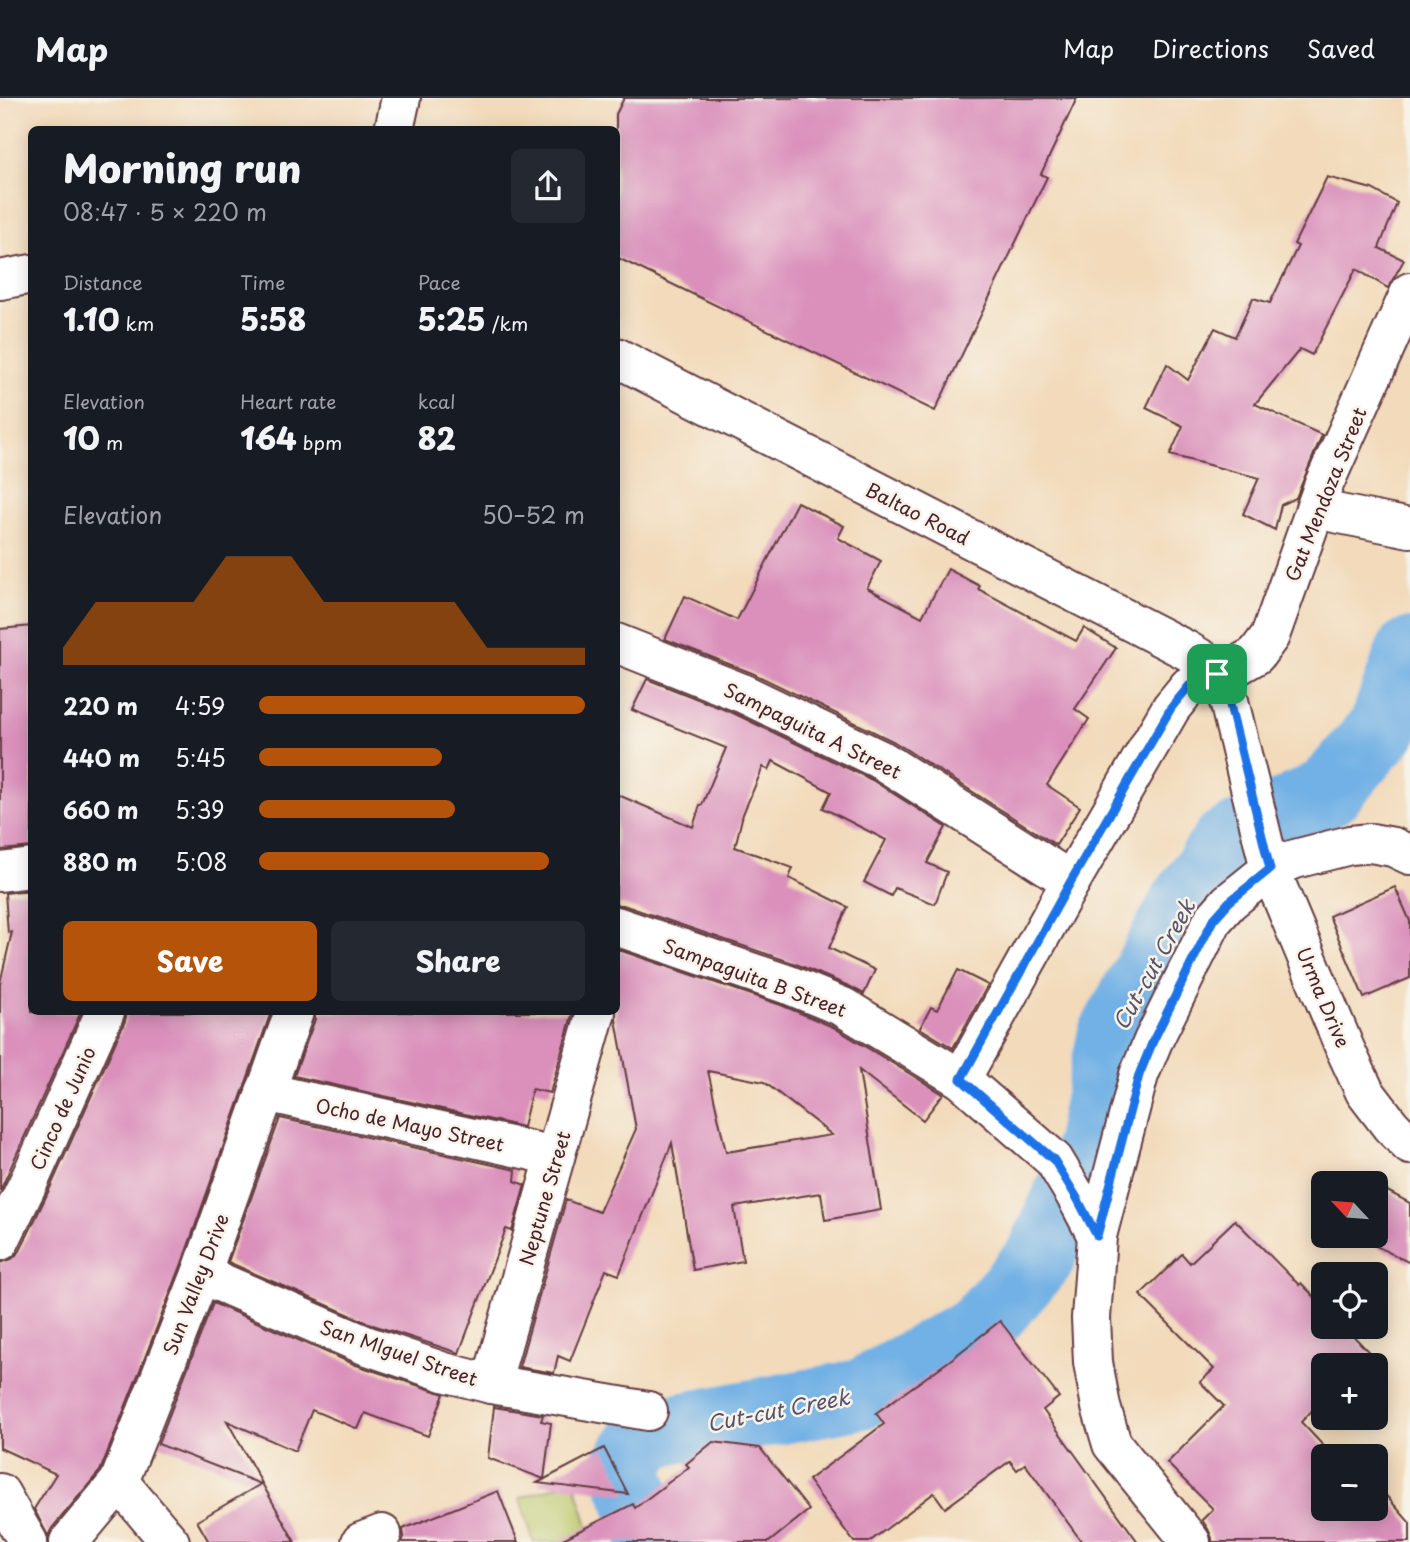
<!DOCTYPE html>
<html lang="en">
<head>
<meta charset="utf-8">
<style>
  :root { --surface:#171b24; --page:#242831; --text:#f1f3f6; --muted:#9ea1a6; --line:#363941; --accent:#b45309 }
  body { margin:0; font-family:"Playpen Sans",sans-serif; background:var(--page); color:var(--text); height:100vh; display:flex; flex-direction:column; font-size:26px; white-space:nowrap }
  * { box-sizing:border-box; margin:0 }
  p { font-size:23px; color:var(--muted) }
  .icon { flex:none; width:38px; height:38px; fill:none; stroke:currentColor; stroke-width:2; stroke-linecap:round; stroke-linejoin:round }
  .map { position:relative; flex:1; overflow:hidden }
  .panel { position:absolute; left:28px; top:28px; width:592px; height:889px; display:flex; flex-direction:column; background:var(--surface); border-radius:10px; box-shadow:0 4px 18px #0003 }
  .panel>* { flex:none }
  .needle { width:46px; rotate:296deg }
  .fabs { position:absolute; left:1311px; top:1073px; display:grid; gap:14px }
  .fabs a { display:grid; place-items:center; width:77px; height:77px; border-radius:10px; background:var(--surface); box-shadow:0 4px 18px #0003; font-size:35px }
  .pin { position:absolute; display:grid; place-items:center; width:60px; height:60px; color:#fff; margin:-30px; border-radius:14px; box-shadow:0 4px 10px #0006 }
  .round { display:grid; place-items:center; flex:none; width:74px; height:74px; border-radius:10px; background:var(--page) }
  .summary { display:flex; align-items:center; justify-content:space-between; height:119px; padding:0 35px }
  h1 { font-size:38px; font-weight:800; line-height:52px }
  .figures { display:grid; grid-template-columns:repeat(3,1fr); gap:10px; height:119px; padding:7px 35px }
  .figures div { display:grid; align-content:center }
  .figures b { font-size:30px; font-weight:800 }
  .figures small { font-size:19px; font-weight:400 }
  .figures p { font-size:19px }
  .chart { height:196px; padding:14px 35px }
  .chart p { display:flex; justify-content:space-between }
  .chart svg { width:100%; height:126px; margin-top:7px; fill:var(--accent); opacity:.7 }
  .action { display:flex; gap:14px; margin-top:auto; padding:14px 35px }
  .action a { flex:1; height:80px; border-radius:10px; background:var(--accent); color:#fff; font-size:28px; font-weight:800; line-height:80px; text-align:center }
  .action a+a { background:var(--page); color:var(--text) }
  ul { padding:0 35px; list-style:none; font-size:23px }
  li { display:grid; grid-template-columns:112px 84px 1fr; align-items:center; height:52px }
  li i { height:18px; border-radius:9px; background:var(--accent) }
  header { display:flex; align-items:center; gap:42px; box-sizing:border-box; height:98px; padding:0 35px; background:var(--surface); border-bottom:2px solid var(--line) }
  header strong { font-size:33px }
  nav { display:flex; gap:38px; margin-inline-start:auto; font-size:24px }
  .map>svg:first-child { display:block }
  .green { fill:#b9c769; stroke:#82734a; stroke-width:2 }
  .lines { fill:none; stroke-linecap:round; stroke-linejoin:round }
  .river { stroke:#72b1e5; stroke-width:70 }
  .building { fill:#da90bb; fill-rule:evenodd }
  .minor-casing { stroke:#633b40; stroke-width:42 }
  .minor { stroke:#fff; stroke-width:38 }
  .route-casing { stroke:#fff; stroke-width:14 }
  .route { stroke:#1a73e8; stroke-width:9 }
  .labels { text-anchor:middle; dominant-baseline:central; stroke-width:5; stroke-linejoin:round; paint-order:stroke }
  .street-label { font-size:19px; fill:#4a1f2b; stroke:#f7f3e8 }
  .water-label { font-size:21px; font-style:italic; fill:#58526c; stroke:#f7f3e8 }
</style>
</head>
<body>
<header>
<strong>Map</strong>
<nav><a>Map</a><a>Directions</a><a>Saved</a></nav>
</header>
<div class="map">
<svg width="1410" height="1444" viewBox="0 0 1410 1444">
  <rect width="100%" height="100%" fill="#f7f3e8"/>
  <filter id="ink" filterUnits="userSpaceOnUse"><feTurbulence type="fractalNoise" baseFrequency=".0143" numOctaves="2"/><feDisplacementMap in="SourceGraphic" scale="14" xChannelSelector="R" yChannelSelector="G"/><feConvolveMatrix kernelMatrix="1 2 1 2 8 2 1 2 1" color-interpolation-filters="sRGB"/></filter>
  <filter id="wash" filterUnits="userSpaceOnUse"><feTurbulence type="fractalNoise" baseFrequency=".00686" numOctaves="4" result="noise"/><feDisplacementMap in="SourceGraphic" scale="28" xChannelSelector="R" yChannelSelector="G"/><feGaussianBlur stdDeviation="1.57" result="paint"/><feColorMatrix in="noise" values="0 0 0 0 0 0 0 0 0 0 0 0 0 0 0 0 0 1.4 0 .05"/><feComposite in="paint" operator="in"/></filter>
  <g filter="url(#wash)">
    <rect width="100%" height="100%" fill="#f2daba"/>
    <polygon class="green" points="574,1383 593,1444 534,1444 520,1400"/>
    <g class="lines">
      <polyline class="river" points="656,1444 647,1428 626,1369 648,1336 861,1296 979,1230 1040,1160 1090,1049 1112,939 1183,808 1226,745 1328,694 1383,630 1410,555"/>
    </g>
    <g id="blocks">
      <g class="building">
        <polygon points="624,0 1077,0 1041,76 1047,79 935,313 616,159 616,16"/>
        <polygon points="1327,79 1372,91 1397,105 1379,150 1404,162 1388,190 1356,171 1312,257 1300,251 1255,306 1322,337 1296,400 1281,407 1275,432 1243,416 1259,380 1170,357 1183,328 1146,310 1167,266 1188,282 1215,230 1235,239 1253,200 1270,205 1298,148 1294,146"/>
        <polygon points="797,404 844,428 838,440 881,463 867,490 922,519 948,471 980,488 978,491 1076,543 1084,530 1116,550 1075,611 1089,621 1047,687 1080,709 1056,747 893,643 752,575 665,541 685,498 737,522"/>
        <polygon points="32,528 32,749 1,752 0,735 0,531"/>
        <polygon points="647,581 733,615 872,682 946,729 927,765 947,774 935,806 895,790 891,798 864,784 886,742 823,710 831,694 773,663 769,672 763,669 743,716 735,749 793,770 789,780 848,809 829,850 875,872 864,896 851,889 796,866 623,807 616,807 616,696 693,729 700,707 702,707 726,650 632,612"/>
        <polygon points="1395,789 1410,823 1410,880 1364,900 1329,818"/>
        <polygon points="32,792 32,914 81,914 0,1093 0,885 12,834 8,835 5,795"/>
        <path d="M616,851L781,907L833,929L943,996L923,1022L859,972L881,1112L825,1122L821,1095L734,1109L743,1163L693,1172L672,1045L619,1177L606,1172L570,1263L558,1258L554,1275L519,1269L566,1102L599,1114L636,1031L616,922ZM708,973L764,984L832,1037L726,1054Z"/>
        <polygon points="958,872 988,887 953,950 920,930 931,909 937,912"/>
        <polygon points="127,914 271,914 181,1168 100,1373 52,1430 48,1438 34,1411 56,1376 0,1350 0,1165 12,1161 20,1153 51,1088 125,923"/>
        <polygon points="315,914 573,914 550,995 532,991 523,1029 294,978 315,921"/>
        <polygon points="280,1020 516,1072 515,1083 525,1087 512,1133 506,1131 459,1255 373,1227 228,1164"/>
        <polygon points="1376,1087 1410,1105 1410,1165 1356,1138 1376,1138"/>
        <polygon points="1235,1122 1299,1187 1301,1185 1323,1208 1323,1228 1344,1228 1381,1267 1323,1267 1323,1301 1301,1324 1333,1358 1323,1358 1323,1410 1376,1410 1376,1386 1410,1425 1410,1444 1212,1444 1212,1440 1208,1431 1202,1422 1213,1411 1167,1365 1224,1308 1200,1284 1214,1271 1140,1197 1182,1156 1190,1165"/>
        <polygon points="213,1205 356,1267 444,1296 428,1338 365,1315 358,1331 312,1312 295,1353 227,1323 295,1444 209,1444 197,1423 261,1386 158,1346"/>
        <polygon points="1000,1223 1059,1299 1043,1312 1138,1444 1082,1444 1025,1366 1017,1372 1010,1363 945,1410 934,1395 869,1444 854,1444 808,1382 884,1326 876,1315 949,1263"/>
        <polygon points="494,1309 543,1317 541,1323 551,1325 544,1381 488,1360"/>
        <polygon points="713,1344 760,1350 809,1412 769,1444 557,1444 633,1406 635,1410 689,1369 686,1366"/>
        <polygon points="604,1350 628,1396 537,1385"/>
        <polygon points="498,1393 518,1444 402,1444 404,1439 403,1431"/>
      </g>
    </g>
  </g>
  <g filter="url(#ink)">
    <use href="#blocks" fill-opacity="0" stroke="#633b40" stroke-width="2"/>
    <g class="lines">
      <defs>
        <g id="minor">
          <polyline points="394,32 401,0"/>
          <polyline points="0,182 32,176"/>
          <polyline points="616,259 1186,552 1203,562 1217,576 1229,603 1270,771 1346,953 1365,994 1391,1028 1410,1047"/>
          <polyline points="1315,411 1410,430"/>
          <polyline points="616,545 742,595 883,663 1071,783"/>
          <polyline points="0,774 32,770"/>
          <polyline points="616,828 789,887 843,909 961,981 1054,1062 1077,1100 1097,1138"/>
          <polyline points="961,981 1071,783 1171,610 1189,588 1235,569 1256,557 1270,538 1324,386 1410,194"/>
          <polyline points="265,994 555,1058"/>
          <polyline points="0,1143 31,1079 105,914"/>
          <polyline points="201,1176 365,1247 444,1274 491,1286 648,1313"/>
          <polyline points="491,1286 596,914"/>
          <polyline points="119,1384 170,1444"/>
          <polyline points="0,1395 28,1444"/>
          <polyline points="69,1444 119,1384 201,1176 294,914"/>
          <polyline points="361,1444 382,1436"/>
          <polyline points="1191,1444 1112,1346 1101,1309 1093,1264 1091,1220 1097,1138 1139,977 1153,943 1213,822 1229,804 1270,771 1295,761 1350,747 1371,745 1393,749 1410,757"/>
        </g>
      </defs>
      <use href="#minor" class="minor-casing"/>
      <use href="#minor" class="minor"/>
    </g>
  </g>
  <g class="lines" filter="url(#ink)">
    <defs>
      <polygon id="route" points="1217,576 1229,603 1270,771 1229,804 1213,822 1153,943 1139,977 1097,1138 1077,1100 1054,1062 961,981 1071,783 1171,610 1189,588"/>
    </defs>
    <use href="#route" class="route-casing"/>
    <use href="#route" class="route"/>
  </g>
  <g class="labels">
    <g class="street-label">
      <text transform="translate(1325 396) rotate(-68)">Gat Mendoza Street</text>
      <text transform="translate(918 415) rotate(27)">Baltao Road</text>
      <text transform="translate(813 632) rotate(26)">Sampaguita A Street</text>
      <text transform="translate(755 879) rotate(20)">Sampaguita B Street</text>
      <text transform="translate(1324 899) rotate(67)">Urma Drive</text>
      <text transform="translate(62 1010) rotate(-66)">Cinco de Junio</text>
      <text transform="translate(410 1026) rotate(12)">Ocho de Mayo Street</text>
      <text transform="translate(544 1100) rotate(-74)">Neptune Street</text>
      <text transform="translate(195 1186) rotate(-69)">Sun Valley Drive</text>
      <text transform="translate(399 1254) rotate(19)">San MIguel Street</text>
    </g>
    <g class="water-label">
      <text transform="translate(1153 866) rotate(-61)">Cut-cut Creek</text>
      <text transform="translate(778 1311) rotate(-11)">Cut-cut Creek</text>
    </g>
  </g>
</svg>
<div class="fabs">
<a><svg class="needle" viewBox="-14 -14 28 28"><path d="M0-13l5 13h-10z" fill="#e53935"/><path d="M0 13l5-13h-10z" fill="#9ea1a6"/></svg></a>
<a><svg class="icon" aria-label="locate" viewBox="0 0 24 24"><circle cx="12" cy="12" r="6"/><path d="M12 2v4M12 18v4M2 12h4M18 12h4"/></svg></a>
<a>+</a>
<a>−</a>
</div>
<div class="pin" style="left:1217px;top:576px;background:#1e9e55"><svg class="icon" aria-label="arrive" viewBox="0 0 24 24"><path d="M6 21V4h12l-3 4 3 4H6"/></svg></div>
<section class="panel">
<div class="summary"><div><h1>Morning run</h1><p>08:47 · 5 × 220 m</p></div><a class="round"><svg class="icon" aria-label="share" viewBox="0 0 24 24"><path d="M12 15V3M7 8l5-5 5 5M5 13v7h14v-7"/></svg></a></div>
<div class="figures">
<div><p>Distance</p><b>1.10<small> km</small></b></div>
<div><p>Time</p><b>5:58</b></div>
<div><p>Pace</p><b>5:25<small> /km</small></b></div>
</div>
<div class="figures">
<div><p>Elevation</p><b>10<small> m</small></b></div>
<div><p>Heart rate</p><b>164<small> bpm</small></b></div>
<div><p>kcal</p><b>82</b></div>
</div>
<div class="chart"><p><span>Elevation</span>50–52 m</p>
<svg viewBox="0 0 160 44" preserveAspectRatio="none"><path d="M0 44V38L10 22L20 22L30 22L40 22L50 6L60 6L70 6L80 22L90 22L100 22L110 22L120 22L130 38L140 38L150 38L160 38V44z"/></svg>
</div>
<ul>
<li><b>220 m</b>4:59<i style="width:100%"></i></li>
<li><b>440 m</b>5:45<i style="width:56%"></i></li>
<li><b>660 m</b>5:39<i style="width:60%"></i></li>
<li><b>880 m</b>5:08<i style="width:89%"></i></li>
</ul>
<div class="action"><a>Save</a><a>Share</a></div>
</section>
</div>
</body>
</html>
